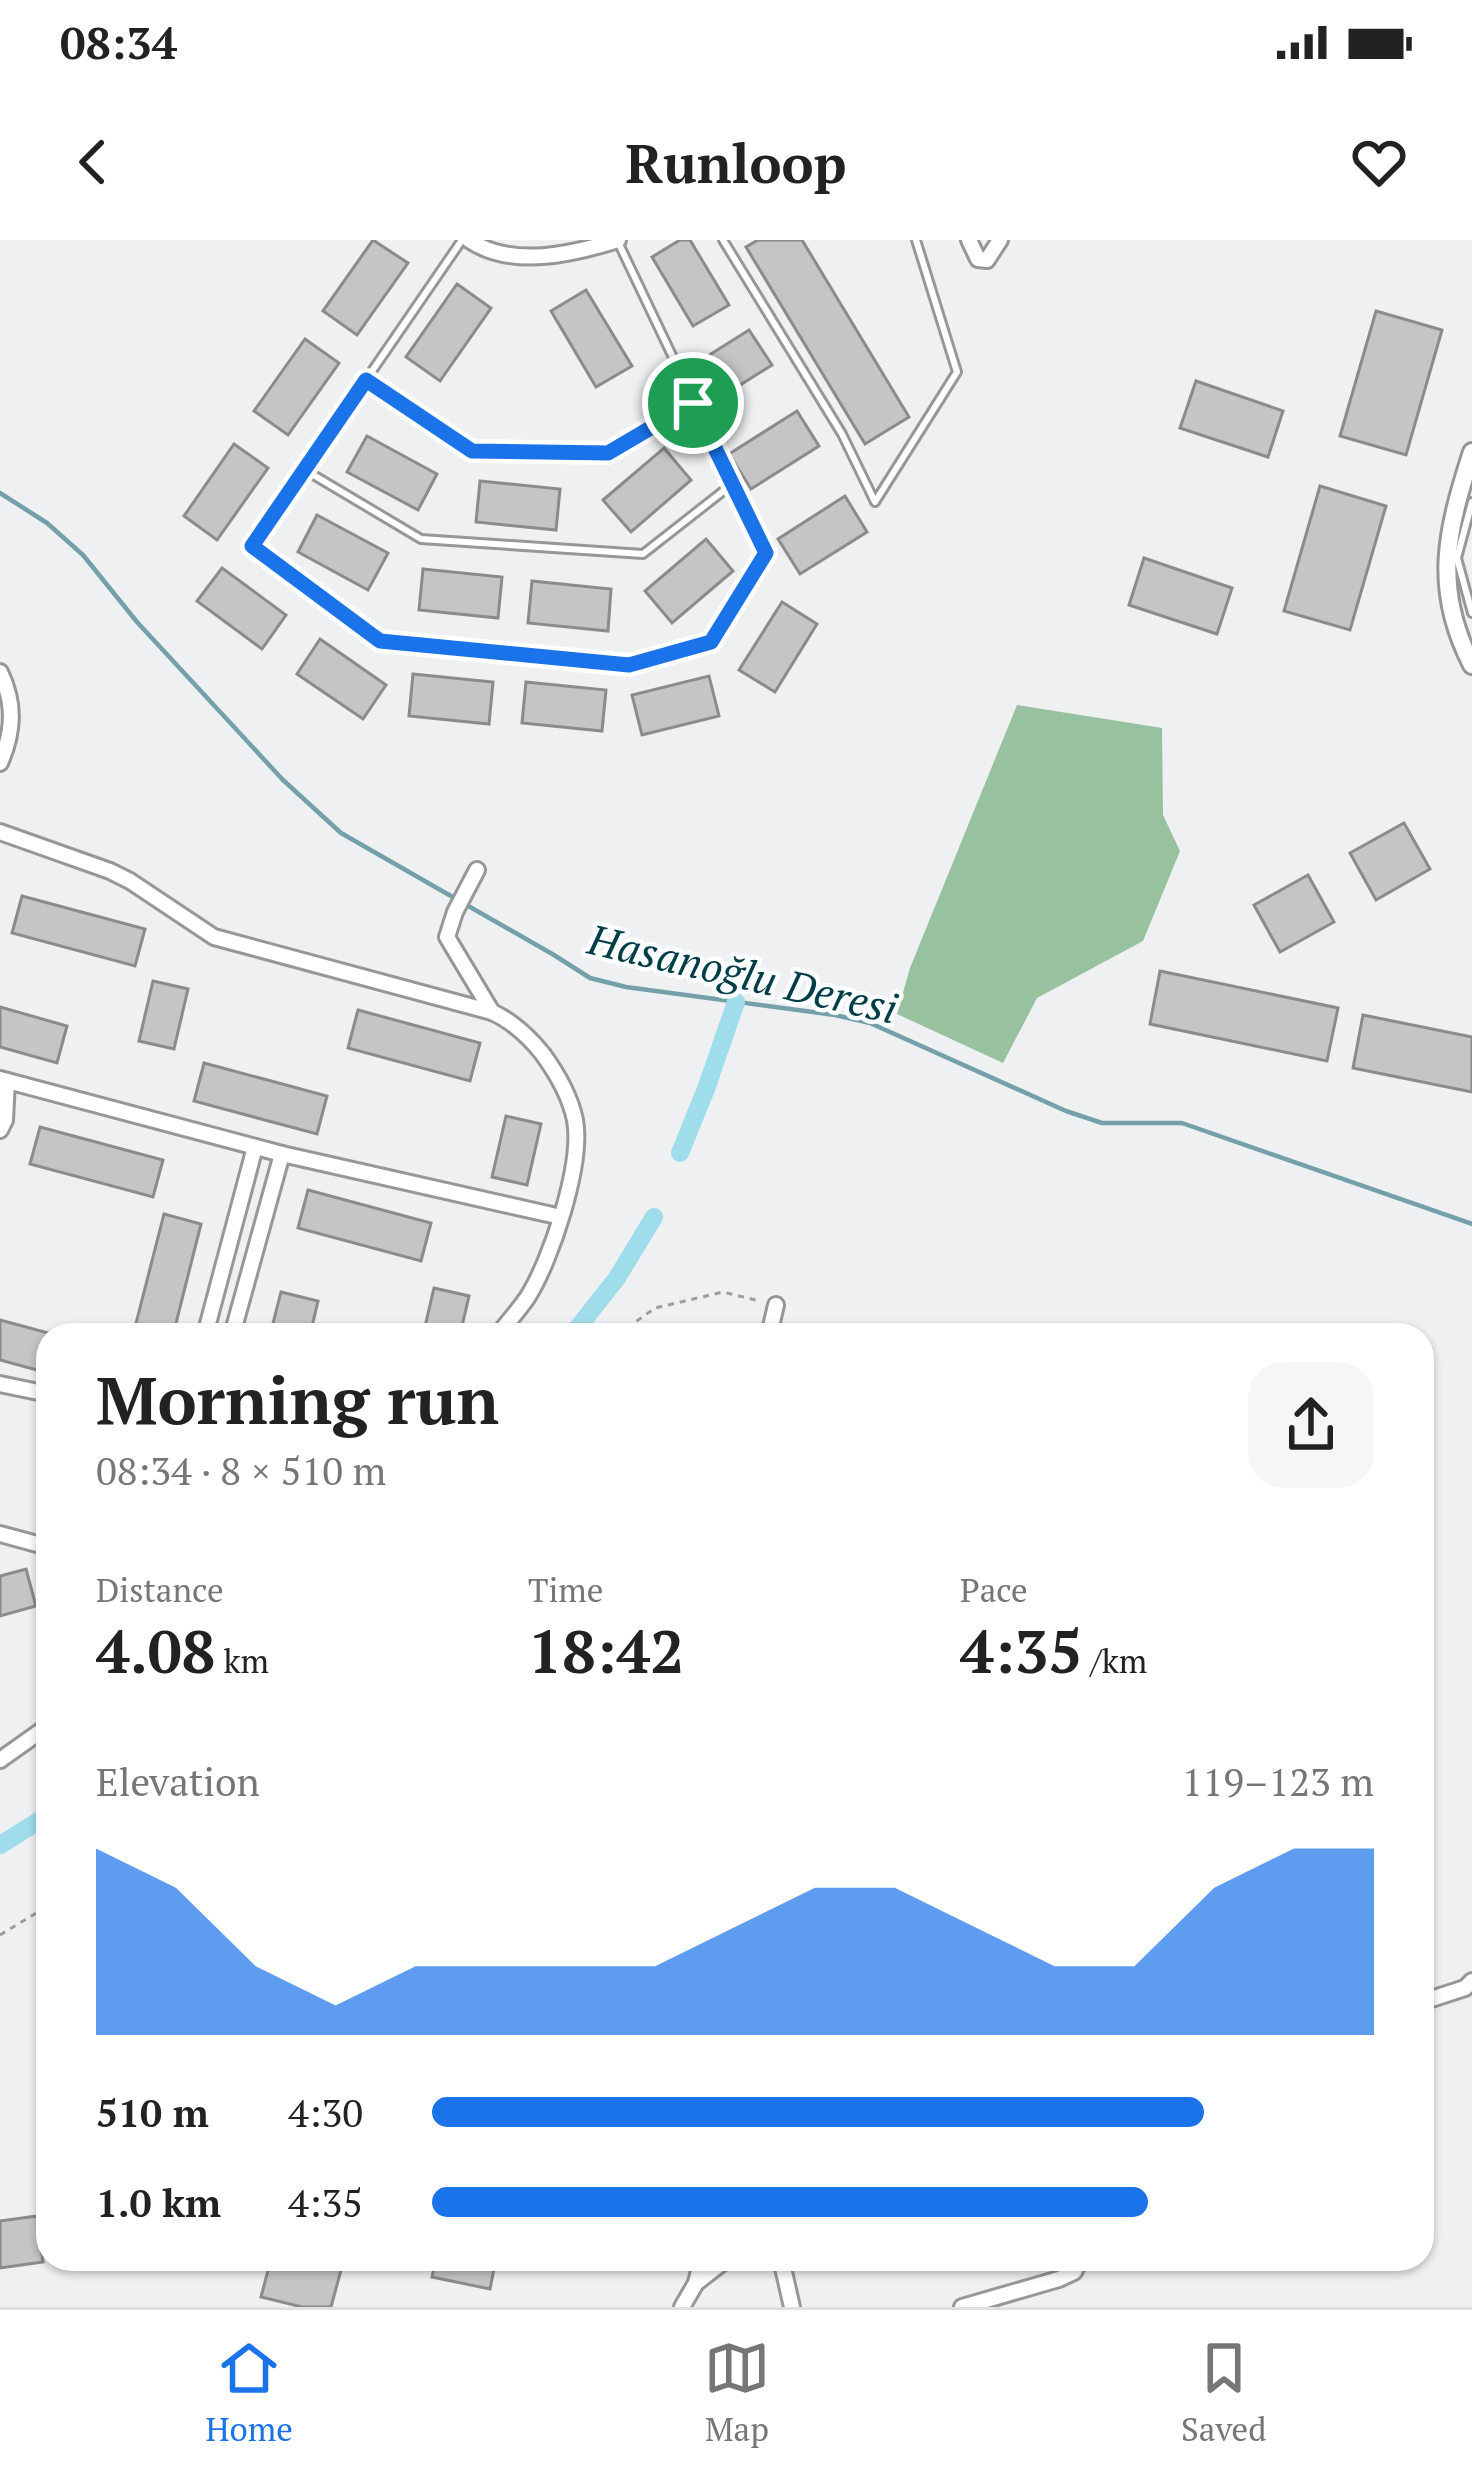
<!DOCTYPE html>
<html lang="en">
<head>
<meta charset="utf-8">
<style>
  :root { --surface:#fff; --page:#f6f6f6; --text:#222; --muted:#767676; --line:#e0e0e0; --accent:#1a73e8 }
  body { margin:0; font-family:"PT Serif",serif; background:var(--page); color:var(--text); height:100vh; display:flex; flex-direction:column; font-size:45px; white-space:nowrap }
  * { box-sizing:border-box; margin:0 }
  p { font-size:39px; color:var(--muted) }
  .icon { flex:none; width:66px; height:66px; fill:none; stroke:currentColor; stroke-width:2; stroke-linecap:round; stroke-linejoin:round }
  .map { position:relative; flex:1; overflow:hidden }
  .drawer { position:absolute; left:36px; top:1083px; width:1398px; height:948px; display:flex; flex-direction:column; background:var(--surface); border-radius:36px; box-shadow:0 3px 9px #0004 }
  .drawer>* { flex:none }
  .pin { position:absolute; display:grid; place-items:center; width:102px; height:102px; color:#fff; margin:-51px; border:6px solid #fff; border-radius:50%; box-shadow:0 3px 12px #0007 }
  .round { display:grid; place-items:center; flex:none; width:126px; height:126px; border-radius:36px; background:var(--page) }
  .headline { display:flex; align-items:center; justify-content:space-between; height:204px; padding:0 60px }
  h1 { font-size:66px; font-weight:600; line-height:90px }
  .metrics { display:grid; grid-template-columns:repeat(3,1fr); gap:18px; height:204px; padding:12px 60px }
  .metrics div { display:grid; align-content:center }
  .metrics b { font-size:60px; font-weight:600 }
  .metrics small { font-size:33px; font-weight:400 }
  .metrics p { font-size:33px }
  .chart { height:336px; padding:24px 60px }
  .chart p { display:flex; justify-content:space-between }
  .chart svg { width:100%; height:216px; margin-top:12px; fill:var(--accent); opacity:.7 }
  ul { padding:0 60px; list-style:none; font-size:39px }
  li { display:grid; grid-template-columns:192px 144px 1fr; align-items:center; height:90px }
  li i { height:30px; border-radius:15px; background:var(--accent) }
  .status { display:flex; justify-content:space-between; align-items:center; height:84px; padding:0 60px; background:var(--surface); direction:ltr }
  .status svg { height:33px; fill:currentColor }
  header { display:flex; justify-content:space-between; align-items:center; height:156px; padding:0 60px; background:var(--surface); font-size:54px; font-weight:600 }
  .tabs { display:flex; justify-content:space-around; align-items:center; height:168px; border-top:3px solid var(--line); background:var(--surface); font-size:33px; color:var(--muted) }
  .tabs a { display:grid; justify-items:center; gap:6px }
  .tabs .active { color:var(--accent) }
  .map>svg:first-child { display:block }
  .forest { fill:#97c19f }
  .lines { fill:none; stroke-linecap:round; stroke-linejoin:round }
  .stream { stroke:#74a0a9; stroke-width:4.5 }
  .canal { stroke:#9fddeb; stroke-width:18 }
  .building { fill:#c5c5c6; stroke:#8b8b8c; stroke-width:3 }
  .service-casing { stroke:#969798; stroke-width:12 }
  .minor-casing { stroke:#969798; stroke-width:20 }
  .tertiary-casing { stroke:#969798; stroke-width:22 }
  .path { stroke:#9c9d9e; stroke-width:3; stroke-dasharray:6 6; stroke-linecap:butt }
  .service { stroke:#fff; stroke-width:6 }
  .minor { stroke:#fff; stroke-width:14 }
  .tertiary { stroke:#fff; stroke-width:16 }
  .route-casing { stroke:#fff; stroke-width:24 }
  .route { stroke:#1a73e8; stroke-width:15 }
  .labels { text-anchor:middle; dominant-baseline:central; stroke-width:9; stroke-linejoin:round; paint-order:stroke }
  .water-label { font-size:42px; font-style:italic; fill:#013d47; stroke:#fcfdfe }
</style>
</head>
<body>
<div class="status"><b>08:34</b><svg viewBox="0 0 49 12"><path d="M0 12V9h3v3zM5 12V6h3v6zM10 12V3h3v9zM15 12V0h3v12zM26 1h20v11H26zM47 4h2v5h-2z"/></svg></div>
<header><svg class="icon" aria-label="back" viewBox="0 0 24 24"><path d="M15 5l-7 7 7 7"/></svg>Runloop<svg class="icon" aria-label="heart" viewBox="0 0 24 24"><path d="M12 20l-8-8c-3-5 5-10 8-4 3-6 11-1 8 4z"/></svg></header>
<div class="map">
<svg width="1472" height="2067" viewBox="0 0 1472 2067">
  <rect width="100%" height="100%" fill="#eef0f1"/>
  <polygon class="forest" points="1017,465 1162,488 1163,575 1180,611 1143,701 1037,758 1003,823 897,774 910,728"/>
  <g class="lines">
    <polyline class="stream" points="0,253 47,283 83,315 137,382 283,540 341,593 554,715 590,738 626,747 835,775 870,783 1066,871 1102,883 1182,883 1472,984"/>
    <g class="canal">
      <polyline points="680,913 706,849 736,762"/>
      <polyline points="572,1095 617,1038 654,977"/>
      <polyline points="0,1605 48,1575"/>
    </g>
  </g>
  <g class="building">
    <polygon points="373,0 408,23 357,95 323,71"/>
    <polygon points="680,0 690,0 729,65 693,86 652,17"/>
    <polygon points="758,0 802,0 909,177 865,204 746,7"/>
    <polygon points="457,44 491,68 440,141 406,117"/>
    <polygon points="586,50 632,126 596,147 551,71"/>
    <polygon points="1376,71 1442,90 1406,215 1340,196"/>
    <polygon points="749,90 772,125 705,167 687,129"/>
    <polygon points="305,99 339,123 288,195 254,171"/>
    <polygon points="1196,141 1283,171 1268,217 1180,188"/>
    <polygon points="797,171 819,206 751,249 729,214"/>
    <polygon points="367,196 437,234 418,270 347,232"/>
    <polygon points="234,204 268,228 217,300 184,276"/>
    <polygon points="664,208 691,240 631,292 603,260"/>
    <polygon points="480,241 560,249 556,290 476,282"/>
    <polygon points="1320,246 1386,266 1350,390 1284,371"/>
    <polygon points="845,256 867,292 800,334 778,299"/>
    <polygon points="317,275 388,313 368,350 298,312"/>
    <polygon points="706,299 733,331 672,383 645,351"/>
    <polygon points="1144,318 1232,348 1217,394 1129,365"/>
    <polygon points="222,328 286,375 262,409 197,361"/>
    <polygon points="423,329 502,337 498,378 419,370"/>
    <polygon points="532,341 611,349 608,391 528,383"/>
    <polygon points="782,362 817,384 775,452 739,430"/>
    <polygon points="320,399 386,445 363,479 297,434"/>
    <polygon points="413,434 493,442 489,484 409,476"/>
    <polygon points="709,436 719,476 642,495 632,455"/>
    <polygon points="526,442 606,450 602,491 522,483"/>
    <polygon points="1404,583 1430,629 1376,660 1350,613"/>
    <polygon points="1308,635 1334,682 1280,712 1254,665"/>
    <polygon points="22,656 145,689 135,726 12,693"/>
    <polygon points="1160,731 1338,768 1327,821 1150,784"/>
    <polygon points="153,741 188,749 174,809 139,801"/>
    <polygon points="0,767 67,786 57,823 0,807"/>
    <polygon points="358,770 480,803 470,841 348,808"/>
    <polygon points="1363,775 1472,797 1472,852 1353,828"/>
    <polygon points="204,823 327,856 317,894 194,861"/>
    <polygon points="506,876 541,884 527,945 492,937"/>
    <polygon points="40,887 163,920 153,957 30,924"/>
    <polygon points="308,950 431,983 421,1021 298,988"/>
    <polygon points="164,974 201,984 173,1095 133,1095"/>
    <polygon points="434,1048 469,1056 460,1095 423,1095"/>
    <polygon points="281,1052 318,1061 310,1095 270,1095"/>
    <polygon points="0,1080 48,1093 48,1133 0,1120"/>
    <polygon points="26,1329 36,1366 0,1376 0,1336"/>
    <polygon points="37,1976 43,2022 0,2028 0,1981"/>
    <polygon points="271,2019 344,2019 331,2067 302,2067 261,2057"/>
    <polygon points="436,2019 496,2019 490,2049 432,2037"/>
  </g>
  <g class="lines">
    <defs>
      <g id="service">
        <polyline points="462,0 252,306 380,401 629,425 711,402 766,313 619,4"/>
        <polyline points="723,0 842,194 875,262 957,132 916,0"/>
        <polyline points="366,140 473,211 608,213 693,162"/>
        <polyline points="305,230 421,299 643,314 731,245"/>
        <polyline points="1472,262 1457,318 1472,373"/>
      </g>
      <g id="minor">
        <path d="M469,0C512,29 573,14 618,0"/>
        <polyline points="969,0 978,19 987,20 1000,0"/>
        <path d="M0,432C15,463 14,491 0,523"/>
        <path d="M0,592L110,631L130,641L214,697L492,772C512,781 528,796 542,813C556,832 570,856 575,880C583,924 551,1021 527,1058C518,1071 507,1083 498,1095"/>
        <polyline points="477,630 455,672 447,697 492,772"/>
        <polyline points="0,839 282,914 561,977"/>
        <polyline points="0,890 5,880 7,841"/>
        <polyline points="205,1095 255,907"/>
        <polyline points="232,1095 282,914"/>
        <polyline points="769,1095 776,1065"/>
        <polyline points="0,1144 48,1154"/>
        <polyline points="0,1294 48,1307"/>
        <polyline points="0,1520 48,1486"/>
        <polyline points="1422,1762 1465,1748 1472,1741"/>
        <polyline points="781,2019 792,2067"/>
        <polyline points="696,2043 702,2019"/>
        <polyline points="682,2067 696,2043 727,2019"/>
        <polyline points="962,2067 1059,2039 1074,2032 1081,2019"/>
      </g>
      <path id="tertiary" d="M1472,212C1447,290 1432,348 1472,425"/>
    </defs>
    <use href="#service" class="service-casing"/>
    <use href="#minor" class="minor-casing"/>
    <use href="#tertiary" class="tertiary-casing"/>
    <g class="path">
      <polyline points="617,1095 655,1068 723,1052 760,1061"/>
      <polyline points="0,1695 48,1666"/>
    </g>
    <use href="#service" class="service"/>
    <use href="#minor" class="minor"/>
    <use href="#tertiary" class="tertiary"/>
  </g>
  <g class="lines">
    <defs>
      <polygon id="route" points="366,140 472,211 608,213 693,163 766,313 711,402 629,425 380,401 252,306"/>
    </defs>
    <use href="#route" class="route-casing"/>
    <use href="#route" class="route"/>
  </g>
  <g class="labels">
    <g class="water-label">
      <text transform="translate(743 733) rotate(13)">Hasanoğlu Deresi</text>
    </g>
  </g>
</svg>
<div class="pin" style="left:693px;top:163px;background:#1e9e55"><svg class="icon" aria-label="arrive" viewBox="0 0 24 24"><path d="M6 21V4h12l-3 4 3 4H6"/></svg></div>
<section class="drawer">
<div class="headline"><div><h1>Morning run</h1><p>08:34 · 8 × 510 m</p></div><a class="round"><svg class="icon" aria-label="share" viewBox="0 0 24 24"><path d="M12 15V3M7 8l5-5 5 5M5 13v7h14v-7"/></svg></a></div>
<div class="metrics">
<div><p>Distance</p><b>4.08<small> km</small></b></div>
<div><p>Time</p><b>18:42</b></div>
<div><p>Pace</p><b>4:35<small> /km</small></b></div>
</div>
<div class="chart"><p><span>Elevation</span>119–123 m</p>
<svg viewBox="0 0 160 44" preserveAspectRatio="none"><path d="M0 44V6L10 14L20 30L30 38L40 30L50 30L60 30L70 30L80 22L90 14L100 14L110 22L120 30L130 30L140 14L150 6L160 6V44z"/></svg>
</div>
<ul>
<li><b>510 m</b>4:30<i style="width:82%"></i></li>
<li><b>1.0 km</b>4:35<i style="width:76%"></i></li>
</ul>
</section>
</div>
<nav class="tabs">
<a class="active"><svg class="icon" aria-label="home" viewBox="0 0 24 24"><path d="M3 11l9-7 9 7M6 9v11h12V9"/></svg>Home</a>
<a><svg class="icon" aria-label="map" viewBox="0 0 24 24"><path d="M3 6l6-2 6 2 6-2v14l-6 2-6-2-6 2zM9 4v14M15 6v14"/></svg>Map</a>
<a><svg class="icon" aria-label="saved" viewBox="0 0 24 24"><path d="M7 4h10v16l-5-4-5 4z"/></svg>Saved</a>
</nav>
</body>
</html>
